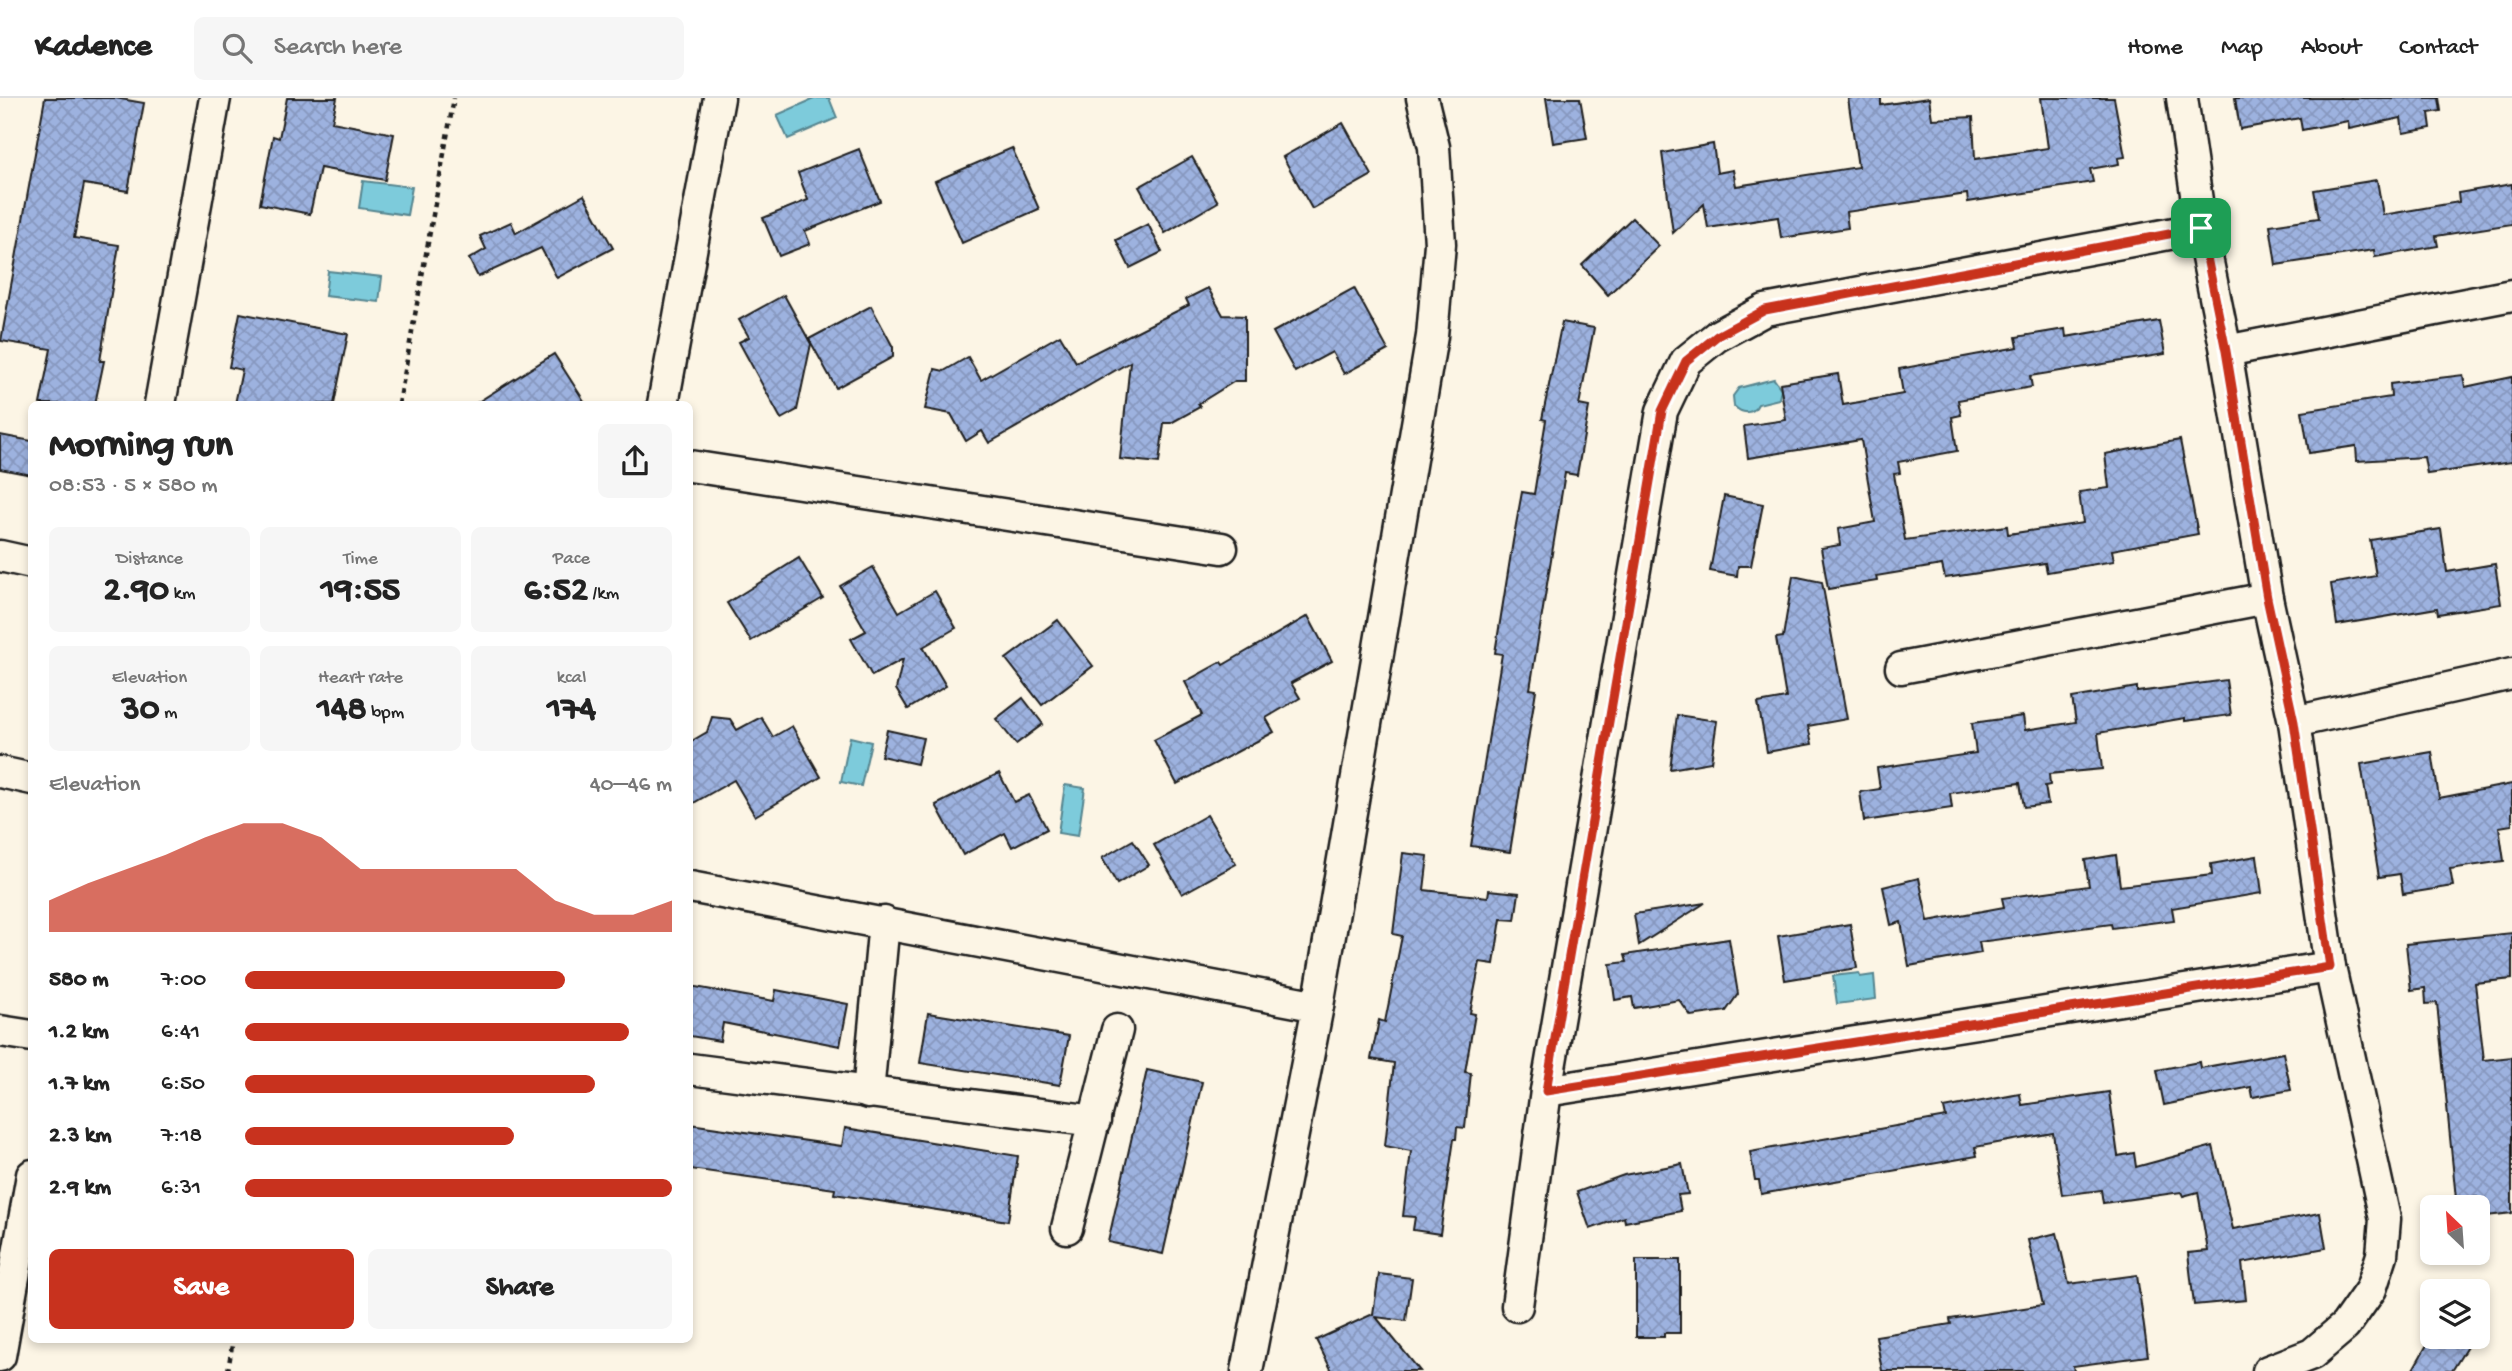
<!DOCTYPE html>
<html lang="en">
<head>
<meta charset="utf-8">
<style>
  :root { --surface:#fff; --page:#f6f6f6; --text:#222; --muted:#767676; --line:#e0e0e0; --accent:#c8321e }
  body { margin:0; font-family:"Gochi Hand",sans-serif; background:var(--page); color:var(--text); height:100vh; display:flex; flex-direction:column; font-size:26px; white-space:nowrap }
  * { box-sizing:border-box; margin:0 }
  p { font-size:23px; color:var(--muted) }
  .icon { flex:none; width:38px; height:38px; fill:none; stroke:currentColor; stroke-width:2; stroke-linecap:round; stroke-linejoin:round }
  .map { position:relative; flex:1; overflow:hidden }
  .sheet { position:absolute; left:28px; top:303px; width:665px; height:942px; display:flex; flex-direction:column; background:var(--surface); border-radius:10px; box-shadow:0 4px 10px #0003 }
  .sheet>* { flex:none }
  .needle { width:46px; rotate:335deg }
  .controls { position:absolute; left:2420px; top:1097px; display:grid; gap:14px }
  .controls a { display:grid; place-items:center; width:70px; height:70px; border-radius:10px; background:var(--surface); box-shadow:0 4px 10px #0003; font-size:35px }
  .pin { position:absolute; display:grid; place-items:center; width:60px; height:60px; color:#fff; margin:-30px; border-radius:14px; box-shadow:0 4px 10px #0006 }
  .round { display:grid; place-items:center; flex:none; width:74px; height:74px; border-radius:10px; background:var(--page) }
  .summary { display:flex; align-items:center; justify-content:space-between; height:119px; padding:0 21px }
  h1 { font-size:38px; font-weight:800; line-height:52px }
  .stats { display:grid; grid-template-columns:repeat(3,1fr); gap:10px; height:119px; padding:7px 21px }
  .stats div { display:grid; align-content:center; border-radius:10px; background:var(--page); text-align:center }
  .stats b { font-size:35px; font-weight:800 }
  .stats small { font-size:19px; font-weight:400 }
  .stats p { font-size:19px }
  .chart { height:196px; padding:14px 21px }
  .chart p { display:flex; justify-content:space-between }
  .chart svg { width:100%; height:126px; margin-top:7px; fill:var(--accent); opacity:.7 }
  .primary-button { display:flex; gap:14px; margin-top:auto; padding:14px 21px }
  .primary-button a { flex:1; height:80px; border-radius:10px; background:var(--accent); color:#fff; font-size:28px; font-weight:800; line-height:80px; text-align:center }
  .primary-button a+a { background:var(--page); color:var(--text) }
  ul { padding:0 21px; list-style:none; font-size:23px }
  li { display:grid; grid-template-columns:112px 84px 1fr; align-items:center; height:52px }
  li i { height:18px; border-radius:9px; background:var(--accent) }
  header { display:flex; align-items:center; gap:42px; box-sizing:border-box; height:98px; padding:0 35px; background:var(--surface); border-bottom:2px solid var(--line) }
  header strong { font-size:33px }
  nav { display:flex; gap:38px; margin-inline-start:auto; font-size:24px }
  .search { width:490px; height:63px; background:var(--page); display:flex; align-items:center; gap:18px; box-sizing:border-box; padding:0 24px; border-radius:10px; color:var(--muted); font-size:26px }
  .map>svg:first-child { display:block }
  .water { fill:#7dcbdb; stroke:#56858f; stroke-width:2 }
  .building { fill:url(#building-cross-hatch); stroke:#1c1c1c; stroke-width:2 }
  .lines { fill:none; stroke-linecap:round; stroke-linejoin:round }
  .minor-casing { stroke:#1c1c1c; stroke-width:35 }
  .path { stroke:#1c1c1c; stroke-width:4.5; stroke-dasharray:5 5; stroke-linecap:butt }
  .minor { stroke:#fcf5e5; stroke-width:30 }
  .route-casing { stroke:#fff; stroke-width:14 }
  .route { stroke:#c8321e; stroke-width:9 }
</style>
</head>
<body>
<header>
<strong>Kadence</strong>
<div class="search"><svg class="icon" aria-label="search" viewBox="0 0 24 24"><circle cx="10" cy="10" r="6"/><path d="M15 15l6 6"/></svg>Search here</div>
<nav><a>Home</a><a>Map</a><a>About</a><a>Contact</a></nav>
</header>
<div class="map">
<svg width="2512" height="1273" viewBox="0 0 2512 1273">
  <defs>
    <pattern id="building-cross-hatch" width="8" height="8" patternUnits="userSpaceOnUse" patternTransform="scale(1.75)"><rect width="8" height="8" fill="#9db2df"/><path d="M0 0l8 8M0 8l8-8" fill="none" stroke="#8798bf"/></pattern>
  </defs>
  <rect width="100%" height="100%" fill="#fcf5e5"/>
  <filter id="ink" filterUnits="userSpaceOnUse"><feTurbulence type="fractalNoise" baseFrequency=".0143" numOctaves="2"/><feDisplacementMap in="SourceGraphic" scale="14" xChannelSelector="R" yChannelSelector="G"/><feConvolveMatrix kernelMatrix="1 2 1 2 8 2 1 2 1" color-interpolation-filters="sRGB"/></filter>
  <g filter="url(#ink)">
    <g class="water">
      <polygon points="816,0 829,0 837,20 788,41 777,17"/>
      <polygon points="363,83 412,89 407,117 359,110"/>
      <polygon points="328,173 382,179 379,204 325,198"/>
      <path d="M1774,281L1781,291L1779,301L1758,306C1753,317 1742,316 1734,308L1733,298L1739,290Z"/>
      <polygon points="850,639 871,644 861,688 841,684"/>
      <polygon points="1065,687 1085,690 1078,738 1058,735"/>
      <polygon points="1859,875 1860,879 1874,877 1876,901 1837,906 1833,878"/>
    </g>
    <g class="building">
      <polygon points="45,0 115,0 144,5 128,93 84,86 74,140 119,147 100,263 104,263 95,306 40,306 51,251 1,243"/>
      <polygon points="287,0 337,0 332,24 394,36 385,82 320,70 310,116 260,106 273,38 279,40"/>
      <polygon points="1546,0 1580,0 1587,40 1553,45"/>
      <polygon points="1848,0 1881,0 1881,7 1929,0 1932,21 1973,19 1975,61 2048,50 2041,0 2114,0 2125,59 2118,60 2119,66 2090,71 2093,84 1968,104 1967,96 1846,114 1848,130 1781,140 1778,119 1708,130 1704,106 1673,135 1662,55 1713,46 1717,75 1733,72 1736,88 1858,69"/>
      <polygon points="2235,0 2439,0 2441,13 2429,15 2431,30 2403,35 2401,20 2349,31 2348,23 2302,32 2300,20 2240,31"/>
      <polygon points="1343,25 1372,77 1312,111 1283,59"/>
      <polygon points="1012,50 1039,111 962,145 935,83"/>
      <polygon points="859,51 880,103 805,133 810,146 779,158 763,120 808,102 798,75"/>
      <polygon points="1192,59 1218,104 1165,135 1139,89"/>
      <polygon points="2377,82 2383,117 2459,104 2458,95 2512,86 2512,126 2436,138 2438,148 2375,159 2374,152 2276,167 2270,127 2319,120 2314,92"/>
      <polygon points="584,97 613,150 557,180 541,150 478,179 469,161 486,151 480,138 511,124 516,135"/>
      <polygon points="1632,120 1659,148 1608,197 1582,167"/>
      <polygon points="1148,126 1162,154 1130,170 1116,142"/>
      <polygon points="1208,190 1223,217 1245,218 1245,283 1235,283 1198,306 1200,309 1171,325 1164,325 1159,365 1120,361 1130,264 989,345 982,333 966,343 951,316 925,311 935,271 944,273 968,259 981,282 1060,237 1076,264 1189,207 1186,201"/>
      <polygon points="1354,190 1388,252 1344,276 1332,254 1295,274 1273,234"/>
      <polygon points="784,197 811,246 797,312 781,321 739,244 749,239 739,222"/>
      <polygon points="871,208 893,249 893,259 836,290 809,241"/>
      <polygon points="240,215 348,236 334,306 235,306 242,272 229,269"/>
      <polygon points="2159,223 2165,256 2030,278 2032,289 1958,302 1961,317 1952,319 1957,353 1898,364 1900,375 1894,376 1905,442 2007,428 2008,436 2083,425 2079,394 2109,390 2105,356 2180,342 2198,436 2112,452 2114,463 2047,474 2045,465 1945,480 1942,467 1876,478 1877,483 1828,491 1821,450 1840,447 1838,431 1875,424 1861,342 1748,360 1744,328 1786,322 1780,285 1838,276 1843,307 1903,296 1899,271 2018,249 2016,239 2065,231 2066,239"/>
      <polygon points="1562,224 1594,230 1579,307 1589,309 1577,377 1565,375 1530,591 1536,592 1510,754 1471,748 1502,556 1495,555 1513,443 1522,394 1534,396 1546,322 1542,321"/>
      <polygon points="554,256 586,306 475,306"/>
      <polygon points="2463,277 2465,289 2512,279 2512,364 2427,376 2424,359 2357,363 2356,348 2309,355 2302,313 2391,299 2390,286"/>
      <polygon points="0,337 32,343 32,377 0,371"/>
      <polygon points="1724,398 1763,406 1751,468 1738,468 1737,478 1710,473"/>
      <polygon points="2441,431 2447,474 2495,466 2501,506 2438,516 2437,510 2337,527 2331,486 2376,478 2370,442"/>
      <polygon points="799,460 823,500 751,543 727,505"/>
      <polygon points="873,469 899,514 935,493 956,530 923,549 946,588 908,611 896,591 903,561 872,578 851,541 866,533 840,488"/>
      <polygon points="1793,478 1822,484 1847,621 1808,628 1812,646 1767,654 1758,605 1786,600 1776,540 1783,539"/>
      <polygon points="1308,518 1332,563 1291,585 1300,600 1266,620 1274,634 1177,686 1154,642 1202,617 1185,584 1221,564 1223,567"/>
      <polygon points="1058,522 1093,568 1042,607 1006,561"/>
      <polygon points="2226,582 2231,617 2185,623 2185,620 2098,635 2102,671 2049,676 2050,687 2045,688 2048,706 2024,709 2020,685 1950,695 1952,710 1864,723 1860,694 1880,691 1877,670 1976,655 1972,625 2023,618 2025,632 2076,624 2072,600 2137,589 2137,594"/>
      <polygon points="1023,600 1043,626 1016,646 996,621"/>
      <polygon points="1677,617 1717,623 1711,664 1670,671"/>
      <polygon points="712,619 730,621 737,632 761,619 773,639 792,628 821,679 755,718 734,682 690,707 690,644 707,634"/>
      <polygon points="887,632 923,640 917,666 881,658"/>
      <polygon points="2432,654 2439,700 2512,686 2512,727 2499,729 2504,763 2450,771 2453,788 2403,796 2400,776 2379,779 2361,666"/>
      <polygon points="999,675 1014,704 1029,697 1047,731 1012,749 1005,735 963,757 936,707"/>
      <polygon points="1207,717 1236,766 1182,796 1154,747"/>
      <polygon points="1133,742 1149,767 1117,786 1102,760"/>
      <polygon points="1403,755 1428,758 1424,792 1488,799 1489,792 1519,795 1515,822 1501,821 1494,866 1480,864 1470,915 1475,916 1465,974 1471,975 1465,1030 1457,1029 1456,1041 1454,1041 1440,1136 1413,1132 1415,1119 1403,1118 1411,1053 1385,1048 1394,965 1371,961 1379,922 1385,924 1402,838 1393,836"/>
      <polygon points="2116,757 2120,788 2212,777 2211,766 2257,758 2262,795 2172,810 2174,822 2112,830 2111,826 1979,844 1981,855 1909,868 1901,824 1891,827 1883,789 1919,780 1928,823 2004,809 2002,800 2089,788 2085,762"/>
      <polygon points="1705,805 1639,847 1634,816"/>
      <polygon points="1850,826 1857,870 1785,882 1778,838"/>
      <polygon points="2512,835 2512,881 2475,885 2484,962 2512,959 2512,1115 2478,1119 2477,1099 2456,1101 2437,905 2426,906 2425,890 2411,892 2406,846"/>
      <polygon points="1729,841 1738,896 1726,913 1691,918 1679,902 1634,910 1632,899 1615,902 1610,866 1627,864 1625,857"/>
      <polygon points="690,888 774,903 776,892 848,906 840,948 723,925 720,943 690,938"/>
      <polygon points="928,915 1069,938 1060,987 920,965"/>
      <polygon points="2283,955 2291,992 2253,999 2251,989 2164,1007 2157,972 2199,964 2200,970"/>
      <polygon points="1147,972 1202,984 1163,1156 1108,1144"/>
      <polygon points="2109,994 2118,1058 2134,1055 2136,1069 2213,1048 2233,1131 2320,1115 2326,1150 2242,1165 2246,1202 2194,1207 2188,1155 2208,1153 2198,1094 2183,1098 2181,1094 2103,1105 2101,1092 2062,1097 2053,1035 1975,1049 1977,1058 1761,1096 1759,1082 1755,1082 1750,1054 1946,1019 1944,1010 2020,996 2022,1007"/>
      <polygon points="690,1026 842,1048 845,1030 1018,1058 1008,1123 834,1096 835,1091 690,1071"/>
      <polygon points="1682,1066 1688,1096 1678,1097 1681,1113 1625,1124 1624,1119 1590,1131 1577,1094 1624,1077"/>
      <polygon points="2057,1135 2069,1186 2137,1177 2148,1258 2073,1268 2074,1273 1882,1273 1876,1238 1951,1226 1950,1221 2043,1207 2028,1142"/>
      <polygon points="1636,1162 1680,1162 1680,1235 1664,1235 1664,1239 1636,1239"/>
      <polygon points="1379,1176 1412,1180 1406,1223 1376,1219 1420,1273 1332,1273 1316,1242 1373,1216"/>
      <polygon points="2432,1238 2432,1239 2473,1239 2452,1273 2412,1273"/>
    </g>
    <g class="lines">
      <defs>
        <g id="minor">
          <polyline points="2182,0 2201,130 2226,253 2267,500 2294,624 2330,869 2385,1121 2382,1157 2371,1191 2345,1228 2312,1256 2268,1273"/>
          <polyline points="2226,253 2512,197"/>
          <polyline points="160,306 215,0"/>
          <polyline points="663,306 719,0"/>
          <polyline points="690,368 1222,450"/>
          <polyline points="0,458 32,465"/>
          <polyline points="1901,570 2267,500"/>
          <polyline points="2294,624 2512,576"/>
          <polyline points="0,674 32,681"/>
          <polyline points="690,789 1318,908"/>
          <polyline points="0,933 32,938"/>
          <polyline points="690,971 1095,1023"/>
          <polyline points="1546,993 2330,869"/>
          <polyline points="868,995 884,824"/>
          <polyline points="1067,1130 1117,932"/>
          <polyline points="1517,1208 1546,993 1662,313 1686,263 1717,238 1765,212 2201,130"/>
          <polyline points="0,1258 32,1077"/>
          <polyline points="1247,1273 1318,908 1432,238 1440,146 1434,49 1422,0"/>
        </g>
      </defs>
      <use href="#minor" class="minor-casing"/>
      <g class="path">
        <polyline points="399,306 454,0"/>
        <polyline points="228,1273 233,1241"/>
      </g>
      <use href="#minor" class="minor"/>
    </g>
  </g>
  <g class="lines" filter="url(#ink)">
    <defs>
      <polygon id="route" points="2201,130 2226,253 2267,500 2294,624 2330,869 1546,993 1662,313 1686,263 1717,238 1765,212"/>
    </defs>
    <use href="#route" class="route-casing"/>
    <use href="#route" class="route"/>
  </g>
</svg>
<div class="controls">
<a><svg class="needle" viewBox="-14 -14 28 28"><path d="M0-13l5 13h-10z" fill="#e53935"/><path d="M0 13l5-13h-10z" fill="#767676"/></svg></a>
<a><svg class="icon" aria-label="layers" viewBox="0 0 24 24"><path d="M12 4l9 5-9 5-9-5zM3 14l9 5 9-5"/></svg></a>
</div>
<div class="pin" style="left:2201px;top:130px;background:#1e9e55"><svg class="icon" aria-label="arrive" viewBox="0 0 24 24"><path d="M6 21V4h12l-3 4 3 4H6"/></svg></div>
<section class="sheet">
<div class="summary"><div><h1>Morning run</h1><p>08:53 · 5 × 580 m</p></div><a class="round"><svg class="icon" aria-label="share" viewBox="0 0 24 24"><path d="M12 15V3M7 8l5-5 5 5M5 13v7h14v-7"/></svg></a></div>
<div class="stats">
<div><p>Distance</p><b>2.90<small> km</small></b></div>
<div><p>Time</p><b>19:55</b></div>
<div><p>Pace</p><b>6:52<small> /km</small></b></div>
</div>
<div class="stats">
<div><p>Elevation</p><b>30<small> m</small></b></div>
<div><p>Heart rate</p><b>148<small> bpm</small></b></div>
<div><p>kcal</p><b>174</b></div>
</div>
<div class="chart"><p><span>Elevation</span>40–46 m</p>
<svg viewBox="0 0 160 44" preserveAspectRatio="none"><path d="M0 44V33L10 27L20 22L30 17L40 11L50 6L60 6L70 11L80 22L90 22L100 22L110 22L120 22L130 33L140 38L150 38L160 33V44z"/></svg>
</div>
<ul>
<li><b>580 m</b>7:00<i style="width:75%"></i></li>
<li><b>1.2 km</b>6:41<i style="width:90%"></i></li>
<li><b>1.7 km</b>6:50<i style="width:82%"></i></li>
<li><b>2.3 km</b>7:18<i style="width:63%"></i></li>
<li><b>2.9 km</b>6:31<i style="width:100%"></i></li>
</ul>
<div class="primary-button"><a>Save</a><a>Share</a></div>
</section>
</div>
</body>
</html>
